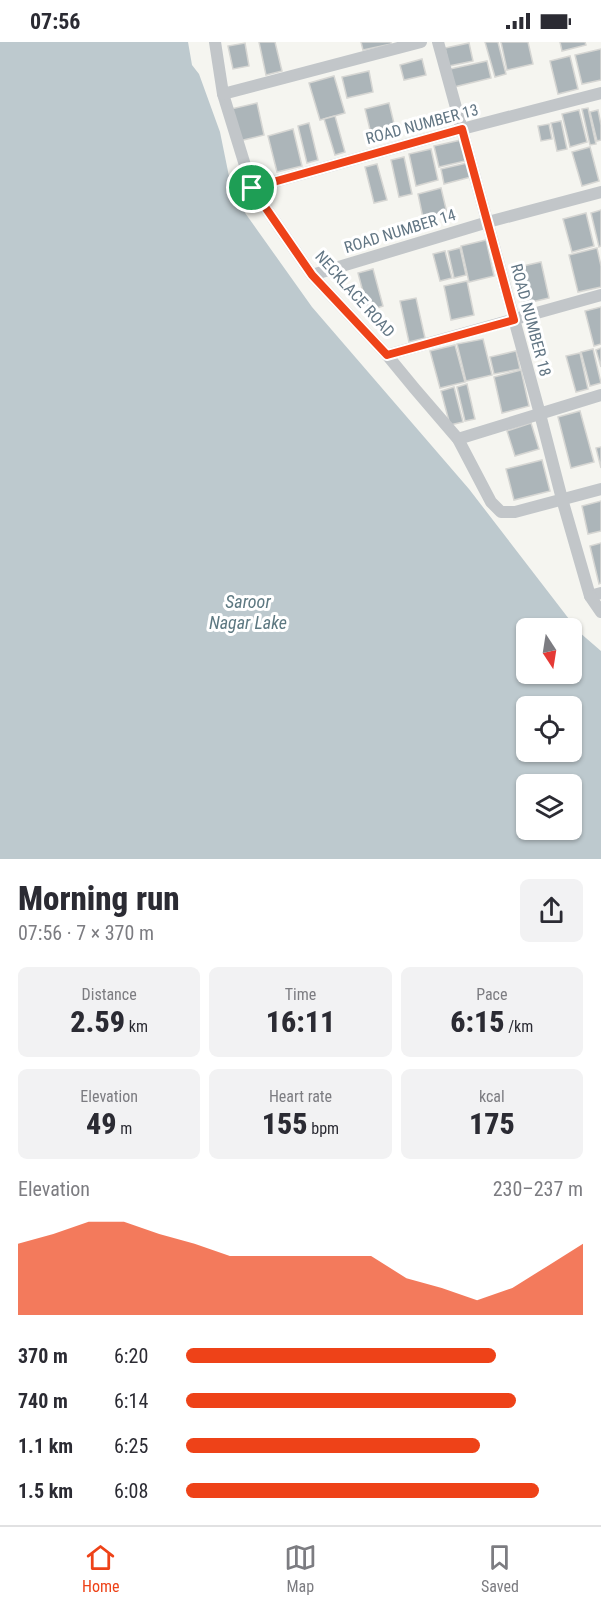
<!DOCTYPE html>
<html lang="en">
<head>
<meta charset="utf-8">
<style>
  :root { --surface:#fff; --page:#f2f2f3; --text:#2b2b33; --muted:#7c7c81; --line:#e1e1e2; --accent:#ee4218 }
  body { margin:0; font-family:"Roboto Condensed",sans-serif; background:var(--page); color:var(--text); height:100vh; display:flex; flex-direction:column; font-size:22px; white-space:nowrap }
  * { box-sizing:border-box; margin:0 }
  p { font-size:20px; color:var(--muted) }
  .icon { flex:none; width:33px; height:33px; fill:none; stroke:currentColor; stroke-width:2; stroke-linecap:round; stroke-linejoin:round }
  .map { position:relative; height:817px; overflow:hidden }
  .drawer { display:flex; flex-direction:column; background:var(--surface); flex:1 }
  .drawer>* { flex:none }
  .needle { width:39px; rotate:168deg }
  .controls { position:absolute; left:516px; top:576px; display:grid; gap:12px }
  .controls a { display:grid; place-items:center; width:66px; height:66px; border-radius:9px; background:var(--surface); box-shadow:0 2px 4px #0004; font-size:30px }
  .pin { position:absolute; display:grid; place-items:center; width:51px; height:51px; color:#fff; margin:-26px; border:3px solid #fff; border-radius:50%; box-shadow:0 2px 6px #0007 }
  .round { display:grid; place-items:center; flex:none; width:63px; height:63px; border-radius:9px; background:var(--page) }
  .overview { display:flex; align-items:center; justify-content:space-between; height:102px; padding:0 18px }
  h1 { font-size:33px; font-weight:800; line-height:45px }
  .figures { display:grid; grid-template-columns:repeat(3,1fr); gap:9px; height:102px; padding:6px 18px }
  .figures div { display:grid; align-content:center; border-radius:9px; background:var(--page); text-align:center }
  .figures b { font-size:30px; font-weight:800 }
  .figures small { font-size:16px; font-weight:400 }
  .figures p { font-size:16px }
  .chart { height:168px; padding:12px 18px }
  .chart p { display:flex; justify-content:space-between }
  .chart svg { width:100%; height:108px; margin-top:6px; fill:var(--accent); opacity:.7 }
  ul { padding:0 18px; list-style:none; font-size:20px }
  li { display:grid; grid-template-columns:96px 72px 1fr; align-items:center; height:45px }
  li i { height:15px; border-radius:8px; background:var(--accent) }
  .status { display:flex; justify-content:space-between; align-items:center; height:42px; padding:0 30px; background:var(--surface); direction:ltr }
  .status svg { height:16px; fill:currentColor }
  .dock { display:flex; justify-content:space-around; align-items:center; height:84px; border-top:2px solid var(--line); background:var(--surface); font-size:16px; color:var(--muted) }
  .dock a { display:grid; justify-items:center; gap:3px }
  .dock .selected { color:var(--accent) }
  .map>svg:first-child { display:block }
  .water { fill:#bdc9ce; fill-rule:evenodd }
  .building { fill:#acb5b9; stroke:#d6d6d3; stroke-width:1.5 }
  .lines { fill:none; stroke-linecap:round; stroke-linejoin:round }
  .minor { stroke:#c2c6c9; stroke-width:12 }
  .route-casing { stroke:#fff; stroke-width:12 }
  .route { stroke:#ee4218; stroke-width:8 }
  .labels { text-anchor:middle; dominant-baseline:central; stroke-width:6; stroke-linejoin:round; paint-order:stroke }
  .street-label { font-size:16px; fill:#627684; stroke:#fff }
  .water-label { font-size:18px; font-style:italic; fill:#5d7881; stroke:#fff }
</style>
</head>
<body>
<div class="status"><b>07:56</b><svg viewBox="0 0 49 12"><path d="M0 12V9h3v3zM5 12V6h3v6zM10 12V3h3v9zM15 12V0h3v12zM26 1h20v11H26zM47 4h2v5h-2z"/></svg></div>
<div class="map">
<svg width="601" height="817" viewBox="0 0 601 817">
  <rect width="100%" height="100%" fill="#f5f5f0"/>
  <path class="water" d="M0,0H188L192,23L199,32L220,90L233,154L312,265L469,447L579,590L601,609V817H0ZM526,586H572V632H526ZM526,664H572V710H526ZM526,742H572V788H526Z"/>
  <g class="building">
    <polygon points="259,0 275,0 282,29 266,33"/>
    <polygon points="361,0 391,0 391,2 363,8"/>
    <polygon points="485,0 498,0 506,32 495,35"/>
    <polygon points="501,0 528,0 533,22 507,28"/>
    <polygon points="560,0 585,0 586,3 562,9"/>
    <polygon points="245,1 249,24 233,27 228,4"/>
    <polygon points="469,1 473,19 449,24 445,6"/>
    <polygon points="601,7 601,38 582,42 575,13"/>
    <polygon points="570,14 578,47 558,52 550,19"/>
    <polygon points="422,17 426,33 404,38 400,23"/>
    <polygon points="487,19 491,36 454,45 450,27"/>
    <polygon points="369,29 373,50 347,56 342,35"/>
    <polygon points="334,34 345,71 320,78 309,41"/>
    <polygon points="257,61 264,93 239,99 231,67"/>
    <polygon points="389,61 397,94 373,100 365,67"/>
    <polygon points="588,66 596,102 590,103 582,67"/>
    <polygon points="579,68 587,100 570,105 562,72"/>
    <polygon points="598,68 601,83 601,98 597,99 590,70"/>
    <polygon points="335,74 345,110 335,113 324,77"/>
    <polygon points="561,79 567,107 557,109 551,81"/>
    <polygon points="309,81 318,118 307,121 298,84"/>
    <polygon points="549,82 552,97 541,99 538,84"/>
    <polygon points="293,87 302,124 277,130 268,94"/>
    <polygon points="461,98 465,119 439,125 434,104"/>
    <polygon points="590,105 599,139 582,144 572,110"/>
    <polygon points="431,107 438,138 416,144 409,112"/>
    <polygon points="404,115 412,152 399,155 391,118"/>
    <polygon points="467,121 471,135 444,142 441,127"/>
    <polygon points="377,122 387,158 374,161 365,125"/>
    <polygon points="441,146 447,171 423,176 418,152"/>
    <polygon points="601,168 601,204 599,205 591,171"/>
    <polygon points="586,171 594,204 572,210 563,177"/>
    <polygon points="486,198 494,234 469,240 461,204"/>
    <polygon points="460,206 466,233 454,236 448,209"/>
    <polygon points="597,206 601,224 601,245 578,250 569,213"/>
    <polygon points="445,209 452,236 440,239 433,212"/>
    <polygon points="541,220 549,256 523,262 514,226"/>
    <polygon points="373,227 383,264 368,269 358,231"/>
    <polygon points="467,239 474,273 451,278 444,244"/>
    <polygon points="416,256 425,296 409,300 400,259"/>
    <polygon points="601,265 601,302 594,304 585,269"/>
    <polygon points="483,297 492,333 466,339 457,302"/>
    <polygon points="455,303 465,340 440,346 430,309"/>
    <polygon points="601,306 601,325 596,308"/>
    <polygon points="593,307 601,341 590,344 581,310"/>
    <polygon points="516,309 520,327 494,332 490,315"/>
    <polygon points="580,311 588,347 576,350 566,314"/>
    <polygon points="521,328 529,364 502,371 494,335"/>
    <polygon points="467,342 475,377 465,379 457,345"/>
    <polygon points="454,345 463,380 450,383 441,349"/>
    <polygon points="580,369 594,420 571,426 558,375"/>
    <polygon points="531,381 539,407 515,414 507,389"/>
    <polygon points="601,405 601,426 596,406"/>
    <polygon points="542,418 550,449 514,458 506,427"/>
    <polygon points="601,459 601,489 588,492 582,464"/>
    <polygon points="601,501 601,541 599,542 590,504"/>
  </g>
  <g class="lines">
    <g class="minor">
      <polyline points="215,0 223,52 252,146 312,233 387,313 415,347 458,397 491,460 501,470 515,470 601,447"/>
      <polyline points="438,0 540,372 562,457 590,554 601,551"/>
      <polyline points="223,52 421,0"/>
      <polyline points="252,146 462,87 601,51"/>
      <polyline points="312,233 488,180 601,150"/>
      <polyline points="387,313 601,253"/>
      <polyline points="458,397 601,353"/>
      <polyline points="590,554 601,570"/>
    </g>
  </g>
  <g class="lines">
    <defs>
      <polygon id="route" points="462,87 514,278 387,313 312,233 252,146"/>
    </defs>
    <use href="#route" class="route-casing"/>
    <use href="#route" class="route"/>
  </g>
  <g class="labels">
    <g class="street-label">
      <text transform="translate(422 82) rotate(-15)">ROAD NUMBER 13</text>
      <text transform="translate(400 189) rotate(-17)">ROAD NUMBER 14</text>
      <text transform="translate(355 252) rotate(48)">NECKLACE ROAD</text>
      <text transform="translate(531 278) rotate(75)">ROAD NUMBER 18</text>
    </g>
    <g class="water-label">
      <text x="248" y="559">Saroor<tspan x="248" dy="21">Nagar Lake</tspan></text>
    </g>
  </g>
</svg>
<div class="controls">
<a><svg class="needle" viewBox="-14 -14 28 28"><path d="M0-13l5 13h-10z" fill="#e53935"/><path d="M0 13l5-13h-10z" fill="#7c7c81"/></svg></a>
<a><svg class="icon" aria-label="locate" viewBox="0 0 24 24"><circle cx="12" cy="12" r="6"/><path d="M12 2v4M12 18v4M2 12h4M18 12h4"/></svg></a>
<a><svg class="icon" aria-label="layers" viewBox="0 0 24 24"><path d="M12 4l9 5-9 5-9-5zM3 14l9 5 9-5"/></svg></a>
</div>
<div class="pin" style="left:252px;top:146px;background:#1e9e55"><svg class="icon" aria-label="arrive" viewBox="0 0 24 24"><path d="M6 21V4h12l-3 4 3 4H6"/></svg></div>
</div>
<section class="drawer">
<div class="overview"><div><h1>Morning run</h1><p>07:56 · 7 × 370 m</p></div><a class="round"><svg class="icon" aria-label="share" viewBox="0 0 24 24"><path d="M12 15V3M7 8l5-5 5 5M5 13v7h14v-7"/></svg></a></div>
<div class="figures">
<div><p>Distance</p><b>2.59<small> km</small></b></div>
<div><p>Time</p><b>16:11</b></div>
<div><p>Pace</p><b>6:15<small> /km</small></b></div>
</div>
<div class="figures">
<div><p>Elevation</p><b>49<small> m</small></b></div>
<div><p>Heart rate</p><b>155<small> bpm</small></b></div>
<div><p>kcal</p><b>175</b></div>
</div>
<div class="chart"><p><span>Elevation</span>230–237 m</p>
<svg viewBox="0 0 160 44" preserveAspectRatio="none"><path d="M0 44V15L10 11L20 6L30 6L40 11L50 15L60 20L70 20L80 20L90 20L100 20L110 29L120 33L130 38L140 33L150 24L160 15V44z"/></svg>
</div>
<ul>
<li><b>370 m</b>6:20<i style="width:78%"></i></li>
<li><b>740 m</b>6:14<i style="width:83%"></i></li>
<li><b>1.1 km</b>6:25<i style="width:74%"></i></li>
<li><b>1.5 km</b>6:08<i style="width:89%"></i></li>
</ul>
</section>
<nav class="dock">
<a class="selected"><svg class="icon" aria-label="home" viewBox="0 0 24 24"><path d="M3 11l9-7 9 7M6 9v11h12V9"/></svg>Home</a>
<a><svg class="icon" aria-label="map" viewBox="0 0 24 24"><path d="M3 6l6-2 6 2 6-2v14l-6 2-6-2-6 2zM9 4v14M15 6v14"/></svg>Map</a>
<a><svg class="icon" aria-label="saved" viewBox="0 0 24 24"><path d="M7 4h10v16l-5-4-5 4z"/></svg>Saved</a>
</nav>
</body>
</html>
